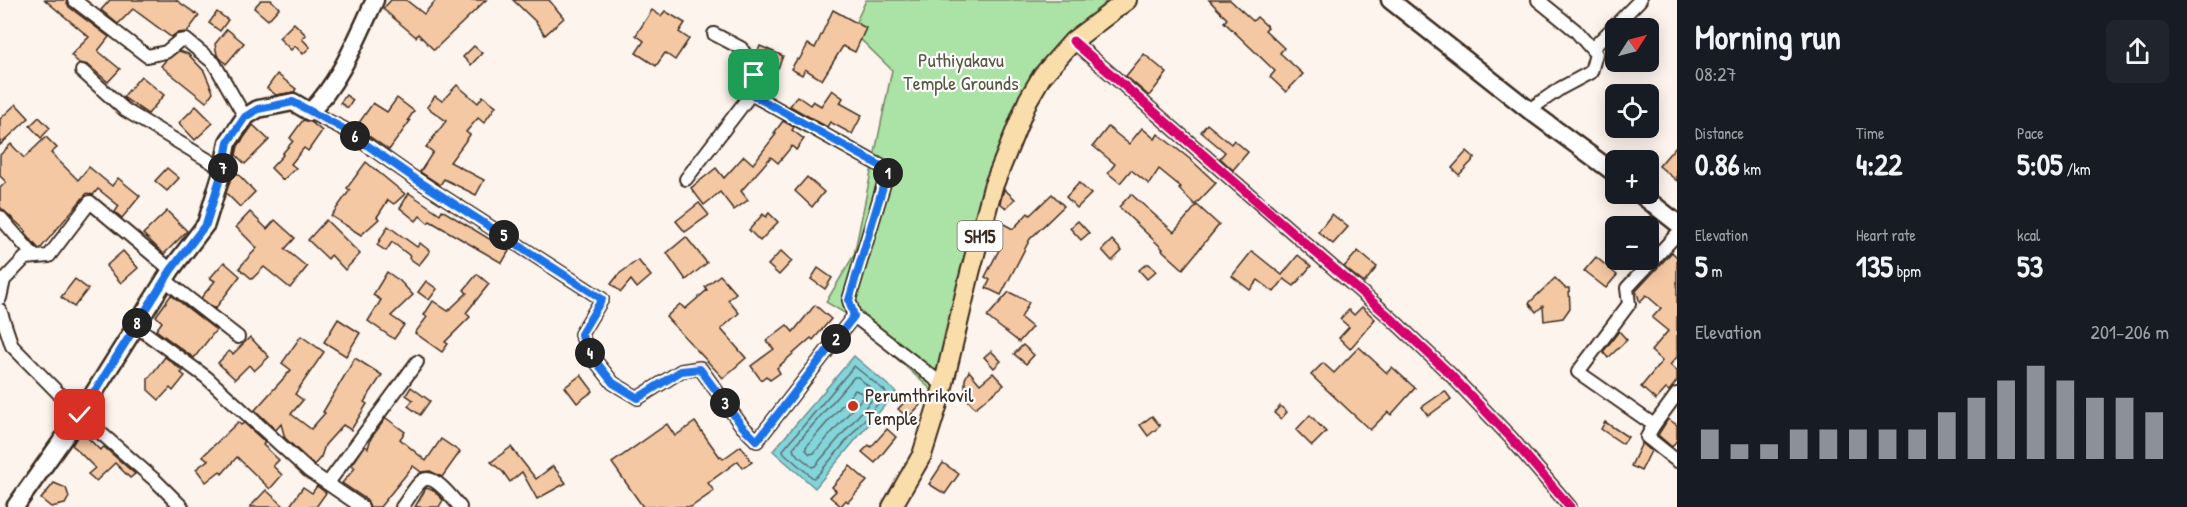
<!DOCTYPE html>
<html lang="en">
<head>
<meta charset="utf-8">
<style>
  :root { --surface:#171b24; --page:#20242c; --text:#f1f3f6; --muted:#9ea1a6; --accent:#8c9099 }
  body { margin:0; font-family:"Patrick Hand",sans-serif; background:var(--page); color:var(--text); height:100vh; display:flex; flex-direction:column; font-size:22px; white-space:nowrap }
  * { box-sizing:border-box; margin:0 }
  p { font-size:20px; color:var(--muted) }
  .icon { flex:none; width:33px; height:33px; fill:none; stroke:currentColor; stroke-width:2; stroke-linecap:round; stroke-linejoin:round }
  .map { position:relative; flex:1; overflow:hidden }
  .panel { display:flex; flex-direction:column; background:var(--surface); width:510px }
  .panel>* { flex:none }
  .needle { width:39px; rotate:54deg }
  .fabs { position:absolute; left:1605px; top:18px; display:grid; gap:12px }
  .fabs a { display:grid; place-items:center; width:54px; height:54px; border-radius:9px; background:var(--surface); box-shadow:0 3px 15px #0003; font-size:30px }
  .pin { position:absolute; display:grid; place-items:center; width:51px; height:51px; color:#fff; margin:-26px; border-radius:12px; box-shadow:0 3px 9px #0006 }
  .km { position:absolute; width:30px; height:30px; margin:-15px; border-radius:50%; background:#222; color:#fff; font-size:16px; line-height:30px; text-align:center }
  .round { display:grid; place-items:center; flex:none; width:63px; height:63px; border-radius:9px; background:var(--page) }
  .headline { display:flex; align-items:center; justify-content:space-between; height:102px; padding:0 18px }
  h1 { font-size:33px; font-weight:700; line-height:45px }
  .figures { display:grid; grid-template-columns:repeat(3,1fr); gap:9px; height:102px; padding:6px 18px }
  .figures div { display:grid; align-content:center }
  .figures b { font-size:30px; font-weight:700 }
  .figures small { font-size:16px; font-weight:400 }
  .figures p { font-size:16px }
  .chart { height:168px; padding:12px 18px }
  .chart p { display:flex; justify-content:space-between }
  .chart svg { width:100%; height:108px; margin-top:6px; stroke:var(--accent); stroke-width:6 }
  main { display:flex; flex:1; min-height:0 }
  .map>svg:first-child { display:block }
  .green { fill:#abe2a5; stroke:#738662; stroke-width:1.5 }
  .water { fill:#83d4db; stroke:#66908f; stroke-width:1.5 }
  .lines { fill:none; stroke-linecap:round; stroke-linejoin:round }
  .shore { stroke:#586e6a; stroke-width:1.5 }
  .building { fill:#f5c8a4; stroke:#3b2a1e; stroke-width:1.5 }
  .minor-casing { stroke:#3b2a1e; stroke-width:16 }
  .secondary-casing { stroke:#3b2a1e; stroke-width:21 }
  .primary-casing { stroke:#3b2a1e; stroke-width:22 }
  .minor { stroke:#fff; stroke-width:12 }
  .secondary { stroke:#fff; stroke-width:16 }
  .primary { stroke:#f9deab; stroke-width:18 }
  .cycleway-casing { stroke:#fff; stroke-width:13 }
  .cycleway { stroke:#d6006c; stroke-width:9 }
  .route-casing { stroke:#fff; stroke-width:12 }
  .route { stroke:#1a73e8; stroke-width:8 }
  .poi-dot { fill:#c8321e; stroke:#fff; stroke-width:2 }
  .labels { text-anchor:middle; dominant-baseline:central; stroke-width:4.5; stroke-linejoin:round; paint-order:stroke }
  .shield { fill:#fff; stroke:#766a62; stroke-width:1.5 }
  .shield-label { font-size:18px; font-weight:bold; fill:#3b2a1e }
  .park-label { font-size:20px; fill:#575840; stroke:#fff }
  .poi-label { font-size:20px; fill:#3b2a1e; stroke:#fff; text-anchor:start }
</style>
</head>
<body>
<main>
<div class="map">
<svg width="1677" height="507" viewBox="0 0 1677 507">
  <rect width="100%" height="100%" fill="#fdf4ed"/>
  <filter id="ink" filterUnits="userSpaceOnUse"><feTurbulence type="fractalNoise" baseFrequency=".0167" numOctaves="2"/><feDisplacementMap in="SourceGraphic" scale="12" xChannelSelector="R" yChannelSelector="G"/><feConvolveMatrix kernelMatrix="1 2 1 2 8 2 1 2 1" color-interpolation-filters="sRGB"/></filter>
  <g filter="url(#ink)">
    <polygon class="green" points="866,0 1102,0 1109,6 1039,72 936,394 848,315 826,302 854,255 892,70 852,31"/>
    <polygon class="water" points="854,356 896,392 815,488 773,451"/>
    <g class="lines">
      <g class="shore">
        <polygon points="854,366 885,391 886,394 816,477 813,478 784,453 783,450"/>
        <polygon points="854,377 858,377 875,392 876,395 815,466 812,467 794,452 793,448"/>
        <polygon points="855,390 862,393 863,397 814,453 810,454 806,450 806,447"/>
      </g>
    </g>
    <g class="building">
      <polygon points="45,0 66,0 69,7 109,37 98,51 120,69 108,82 88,65 79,63 71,55 89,37"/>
      <polygon points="110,0 176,0 199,16 187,32 177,33 171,37 133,9 118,24 101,10"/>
      <polygon points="261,0 271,0 279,8 268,20 254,8"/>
      <polygon points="391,0 406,0 424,14 436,0 486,0 434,50 418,34 416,37 383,9"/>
      <polygon points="513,0 549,0 564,18 545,35 536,22"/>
      <polygon points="1209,0 1230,0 1253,21 1257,17 1268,27 1265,30 1284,48 1280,53 1303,74 1286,92 1270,77 1275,71 1224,22 1227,19"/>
      <polygon points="652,10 661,16 665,11 685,23 679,32 689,39 675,60 665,53 656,66 636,53 644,41 636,35"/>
      <polygon points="833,10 866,28 855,52 843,46 822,80 805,69 802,75 791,69 797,59 799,60 808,44 815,48"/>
      <polygon points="217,12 228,20 220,31 209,23"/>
      <polygon points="294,23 306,35 302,39 310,47 303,54 295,46 291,50 279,38"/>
      <polygon points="227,29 244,43 226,64 217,55 215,44"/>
      <polygon points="474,46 482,53 471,65 463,57"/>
      <polygon points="760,46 783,56 778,68 757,59 756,56"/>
      <polygon points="179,51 188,54 204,71 213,92 206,102 161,66 166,60"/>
      <polygon points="1144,54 1167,73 1149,96 1126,76"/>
      <polygon points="277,74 296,89 294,92 276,95 267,88"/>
      <polygon points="141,76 164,95 148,114 123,97"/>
      <polygon points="457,85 478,103 483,96 496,106 484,123 478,118 466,132 470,135 450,162 484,180 476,195 444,179 440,185 420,172 433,152 426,147 446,121 427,107 435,96 442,101"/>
      <polygon points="832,90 843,98 840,103 862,115 852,134 830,122 827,127 790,106 797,96 810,105 813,101 821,106"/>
      <polygon points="346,95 353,100 348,108 340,103"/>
      <polygon points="397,98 414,111 408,120 410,121 389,150 356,127 373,103 387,112"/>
      <polygon points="16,104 29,118 0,145 0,119"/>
      <polygon points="196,106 213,123 195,140 179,123"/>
      <polygon points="39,117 50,128 41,138 30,126"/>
      <polygon points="303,120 311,122 322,131 308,151 304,148 291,164 296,168 283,180 271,168 283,155 282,154 293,141 290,138"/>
      <polygon points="783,121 794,127 792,130 804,139 796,150 792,146 778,163 771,157 741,191 748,200 734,210 720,192 704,205 691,188 716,168 724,178 744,156 753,164 776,134 774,133"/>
      <polygon points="1207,124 1231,144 1234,140 1248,152 1233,170 1220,158 1225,152 1201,132"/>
      <polygon points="253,125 269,140 245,164 236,155 238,146"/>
      <polygon points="1108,127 1129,144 1142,128 1155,139 1158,134 1190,159 1216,183 1195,205 1179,189 1181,187 1159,169 1149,184 1131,170 1120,183 1108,173 1115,164 1093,146"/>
      <polygon points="46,137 57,148 51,153 78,180 89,167 112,186 118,178 140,196 122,218 115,212 119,206 98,189 93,195 87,193 41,248 39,249 24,232 26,231 0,207 0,188 6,182 0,176 0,155 11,144 24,158"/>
      <polygon points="1677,145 1677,181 1659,166"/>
      <polygon points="1467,151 1475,158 1459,175 1452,168"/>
      <polygon points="366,162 405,194 394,204 388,200 377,217 379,219 361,235 331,216 350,190 347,188"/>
      <polygon points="167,168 179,178 167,191 155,181"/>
      <polygon points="237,173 255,192 240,207 226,193 231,178"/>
      <polygon points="807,177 824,192 812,207 795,191"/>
      <polygon points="1079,183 1091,194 1077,208 1066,197"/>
      <polygon points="1004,189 1015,199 1006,208 1000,203"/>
      <polygon points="409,193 440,214 442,210 509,251 502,263 430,221 428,223 420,216 416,221 400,208"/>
      <polygon points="1052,194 1064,206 1030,239 1001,295 986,288 990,280 985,277 1001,246 991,241 1002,223 1013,229 1028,213 1030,215"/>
      <polygon points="1131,194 1174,232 1197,205 1219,225 1183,269 1162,250 1163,249 1119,207"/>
      <polygon points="699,203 709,215 685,232 676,221"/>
      <polygon points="167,211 187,231 164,254 143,234"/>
      <polygon points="250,212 267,229 275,220 295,238 285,249 307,267 290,288 264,267 252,279 239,268 257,248 236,227"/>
      <polygon points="769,213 778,222 760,241 749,230 763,214 766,217"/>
      <polygon points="1332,214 1348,227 1333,244 1318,232"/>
      <polygon points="326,220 360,254 345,270 331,255 328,259 308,240"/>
      <polygon points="1078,221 1089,233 1081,240 1070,228"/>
      <polygon points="388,226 417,247 420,243 430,251 419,265 409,258 410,256 392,242 386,251 377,245"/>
      <polygon points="686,237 707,263 686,280 667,253"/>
      <polygon points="1112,240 1122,251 1112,261 1102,250"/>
      <polygon points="123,251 138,268 121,283 106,266"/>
      <polygon points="781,251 792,261 779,275 768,265"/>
      <polygon points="1252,251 1282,275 1298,255 1311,266 1294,286 1284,279 1274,292 1258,280 1250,290 1232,276"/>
      <polygon points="1358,251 1377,267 1364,283 1344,267"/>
      <polygon points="1672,252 1677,257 1677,357 1670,365 1677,371 1677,381 1669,391 1666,389 1656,400 1641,387 1662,361 1651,351 1668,331 1652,318 1661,308 1646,295 1640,302 1636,291"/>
      <polygon points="1596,257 1617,275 1606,288 1584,271"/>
      <polygon points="638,260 651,276 637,288 631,280 621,292 611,284 619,274"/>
      <polygon points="224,262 240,276 215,309 201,298 215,281 210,278"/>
      <polygon points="1146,264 1149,264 1156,271 1147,279 1139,270"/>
      <polygon points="818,268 832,278 825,289 811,279"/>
      <polygon points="387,272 400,281 413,295 391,316 404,325 394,339 368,321 381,300 373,295"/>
      <polygon points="477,274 489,284 466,313 470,317 445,342 448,344 442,352 415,333 427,317 424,315 433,301 448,311 467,293 464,290"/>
      <polygon points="720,275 736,293 728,300 739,313 721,329 746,358 723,378 666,317 680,304 685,309 707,290 705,287"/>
      <polygon points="1555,278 1565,288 1569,288 1570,308 1563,318 1544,321 1543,306 1536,312 1529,303"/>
      <polygon points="75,279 88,289 74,307 61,297"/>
      <polygon points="426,281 437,289 429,300 418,292"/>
      <polygon points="1009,292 1029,302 1021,318 1032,327 1019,342 987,317"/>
      <polygon points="171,295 216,330 194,358 156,330 162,322 156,316"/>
      <polygon points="815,305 831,319 813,340 811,338 777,368 780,373 770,380 766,376 761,380 751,366 774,349 766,341 787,325 793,332"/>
      <polygon points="1362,307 1375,319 1350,349 1339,338 1349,327 1340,319 1349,310 1354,315"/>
      <polygon points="338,319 360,333 346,356 324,342"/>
      <polygon points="1619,331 1627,340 1608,358 1603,352"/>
      <polygon points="301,336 324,352 295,394 303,400 291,414 311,429 325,413 323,412 355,358 382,375 364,402 367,404 351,430 343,425 325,445 321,457 314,465 285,438 281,424 276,430 255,410 291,370 282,363"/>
      <polygon points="250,337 269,357 254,371 249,365 235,379 218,363 229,351 233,354"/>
      <polygon points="1023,345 1034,355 1026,364 1014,354"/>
      <polygon points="1359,347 1387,373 1392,367 1415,388 1391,415 1388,412 1370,430 1311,375 1323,363 1334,373"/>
      <polygon points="991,351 1001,361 994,368 984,357"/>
      <polygon points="165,357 183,371 181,373 185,376 173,391 170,388 159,400 148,390 148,379"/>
      <polygon points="969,371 980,384 993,373 1004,385 975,408 965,397 965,379"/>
      <polygon points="581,375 593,391 577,403 565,387"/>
      <polygon points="411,387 430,401 420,415 408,406 413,400 406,395"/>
      <polygon points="1445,391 1451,399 1428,416 1422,407"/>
      <polygon points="910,396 920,405 908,418 898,409"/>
      <polygon points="1280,406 1287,412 1281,419 1274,413"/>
      <polygon points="1310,415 1326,432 1312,446 1296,430"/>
      <polygon points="1152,416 1160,426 1148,436 1140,425"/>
      <polygon points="386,418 405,432 400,439 426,461 441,439 460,452 442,477 430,471 421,472 413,466 380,507 370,507 367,500 342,483 355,468 352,465 365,446 368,448 371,438"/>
      <polygon points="1668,419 1677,425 1677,440 1672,447 1658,435"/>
      <polygon points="238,422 241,425 244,423 265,442 263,445 279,460 273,466 282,475 270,489 237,457 222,474 220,471 206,482 196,469 208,460 203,456"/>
      <polygon points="695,422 720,457 721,456 723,459 741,446 752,462 743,468 738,461 708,483 714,491 691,507 643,507 612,463 667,424 675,436"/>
      <polygon points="1605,422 1628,437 1623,444 1601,429"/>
      <polygon points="887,429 896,437 875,463 862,452 869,445 871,447"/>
      <polygon points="81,431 100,450 104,447 135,474 130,478 115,463 96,481 88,474 95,468 72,445"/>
      <polygon points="1642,443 1651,451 1641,471 1631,466"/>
      <polygon points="511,447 536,479 553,466 566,483 537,499 522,472 510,482 503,472 491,462"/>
      <polygon points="943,463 959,474 945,494 929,484"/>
      <polygon points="850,466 867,481 848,502 846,500 841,506 830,497 836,491 832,487"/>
      <polygon points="54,483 66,488 69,497 65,504 51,507 41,499"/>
      <polygon points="317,486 326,493 316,507 289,507 303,487 312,493"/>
      <polygon points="426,488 433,490 443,500 439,507 415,507"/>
      <polygon points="266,490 285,507 250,507"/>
    </g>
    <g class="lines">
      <defs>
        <g id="minor">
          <polyline points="74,0 147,56 166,52 179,41 186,40 214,63 245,117"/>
          <polyline points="1073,41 1392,319 1450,374 1511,438 1570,507"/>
          <polyline points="1592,49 1640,0"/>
          <polyline points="82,71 125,110 223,169"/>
          <polyline points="751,94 888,170 849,300 854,316 943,385"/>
          <polyline points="1529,110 1561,88 1591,72 1596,54 1575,30 1538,0"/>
          <polyline points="310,112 344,129 411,176 602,299 581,334 590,354 613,383 638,398 681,371 700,368 742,426 757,441 854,316"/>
          <polyline points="686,179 751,94 754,75 749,60 741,48 714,34"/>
          <polyline points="0,217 35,257"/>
          <polyline points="1677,234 1627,288 1629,304 1578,372 1654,425 1647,437 1677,461"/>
          <polyline points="165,280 238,337"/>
          <polyline points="0,298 4,280 25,258 49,256 90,202 171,270"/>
          <polyline points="0,310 12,346 80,415 156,481 182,507"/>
          <polyline points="136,326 206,377 309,471 362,507"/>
          <polyline points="1654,425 1677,394"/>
          <polyline points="328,483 417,362"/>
          <path d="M402,507C408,500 415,485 423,480C435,474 453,499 460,507"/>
        </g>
        <g id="secondary">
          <polyline points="1390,0 1529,110 1616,174"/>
          <polyline points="1640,194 1677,223"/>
          <path d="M15,507L80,415L171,270L206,224L223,169L228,142L245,117L258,109L293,102L310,112C340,82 357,38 375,0"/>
        </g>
        <polyline id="primary" points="892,507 922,455 942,391 970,273 993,187 1028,100 1042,76 1073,41 1127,0"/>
      </defs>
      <use href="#minor" class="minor-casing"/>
      <use href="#secondary" class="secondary-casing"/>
      <use href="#primary" class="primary-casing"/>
      <use href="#minor" class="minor"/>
      <use href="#secondary" class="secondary"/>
      <use href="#primary" class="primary"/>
      <defs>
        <g id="cycleway">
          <polyline points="1073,41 1392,319 1450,374 1511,438 1570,507"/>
          <polyline points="310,112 344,129 411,176 602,299 581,334 590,354 613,383 638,398 681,371 700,368 742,426 757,441 854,316"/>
        </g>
      </defs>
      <use href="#cycleway" class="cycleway-casing"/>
      <use href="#cycleway" class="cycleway"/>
    </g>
  </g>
  <g class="lines" filter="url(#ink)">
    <defs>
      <polyline id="route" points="80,415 171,270 206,224 223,169 228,142 245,117 258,109 293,102 344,129 411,176 602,299 581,334 590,354 613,383 638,398 681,371 700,369 742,426 757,441 854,316 849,300 888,170 751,94 754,75"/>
    </defs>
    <use href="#route" class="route-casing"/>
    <use href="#route" class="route"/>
  </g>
  <circle class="poi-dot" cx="853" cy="406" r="6"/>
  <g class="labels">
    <rect class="shield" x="957.5" y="221" width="45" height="30" rx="4.5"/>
    <g class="shield-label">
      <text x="980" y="236">SH15</text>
    </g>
    <g class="park-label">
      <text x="961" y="59">Puthiyakavu<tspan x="961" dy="23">Temple Grounds</tspan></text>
    </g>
    <g class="poi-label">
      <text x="865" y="394">Perumthrikovil<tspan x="865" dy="23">Temple</tspan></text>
    </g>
  </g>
</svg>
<div class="fabs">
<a><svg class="needle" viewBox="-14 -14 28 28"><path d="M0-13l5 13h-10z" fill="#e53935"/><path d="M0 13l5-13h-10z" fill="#9ea1a6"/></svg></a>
<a><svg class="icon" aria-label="locate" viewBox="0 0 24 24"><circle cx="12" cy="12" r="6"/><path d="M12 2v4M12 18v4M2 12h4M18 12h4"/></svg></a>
<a>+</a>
<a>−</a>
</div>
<div class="pin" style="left:754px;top:75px;background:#1e9e55"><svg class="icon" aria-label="arrive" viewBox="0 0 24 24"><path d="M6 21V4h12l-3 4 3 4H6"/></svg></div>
<div class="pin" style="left:80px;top:415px;background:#d93025"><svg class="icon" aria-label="check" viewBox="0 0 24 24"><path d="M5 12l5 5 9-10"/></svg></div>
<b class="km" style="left:888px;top:173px">1</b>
<b class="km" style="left:836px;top:339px">2</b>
<b class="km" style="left:725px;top:403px">3</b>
<b class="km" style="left:590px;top:353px">4</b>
<b class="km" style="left:504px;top:235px">5</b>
<b class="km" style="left:355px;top:136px">6</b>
<b class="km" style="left:223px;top:168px">7</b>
<b class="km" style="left:137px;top:323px">8</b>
</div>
<section class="panel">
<div class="headline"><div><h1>Morning run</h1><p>08:27</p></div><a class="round"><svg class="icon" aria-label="share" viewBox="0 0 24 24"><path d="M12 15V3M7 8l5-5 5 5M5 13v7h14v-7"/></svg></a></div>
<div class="figures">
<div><p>Distance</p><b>0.86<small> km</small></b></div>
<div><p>Time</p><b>4:22</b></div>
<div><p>Pace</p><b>5:05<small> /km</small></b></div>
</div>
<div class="figures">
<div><p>Elevation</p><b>5<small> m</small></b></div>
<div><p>Heart rate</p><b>135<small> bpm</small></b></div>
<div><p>kcal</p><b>53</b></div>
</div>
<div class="chart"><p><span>Elevation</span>201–206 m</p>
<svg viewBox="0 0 160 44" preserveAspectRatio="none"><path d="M5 44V32M15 44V38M25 44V38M35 44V32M45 44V32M55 44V32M65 44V32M75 44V32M85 44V25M95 44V19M105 44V12M115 44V6M125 44V12M135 44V19M145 44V19M155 44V25"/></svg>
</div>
</section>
</main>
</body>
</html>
